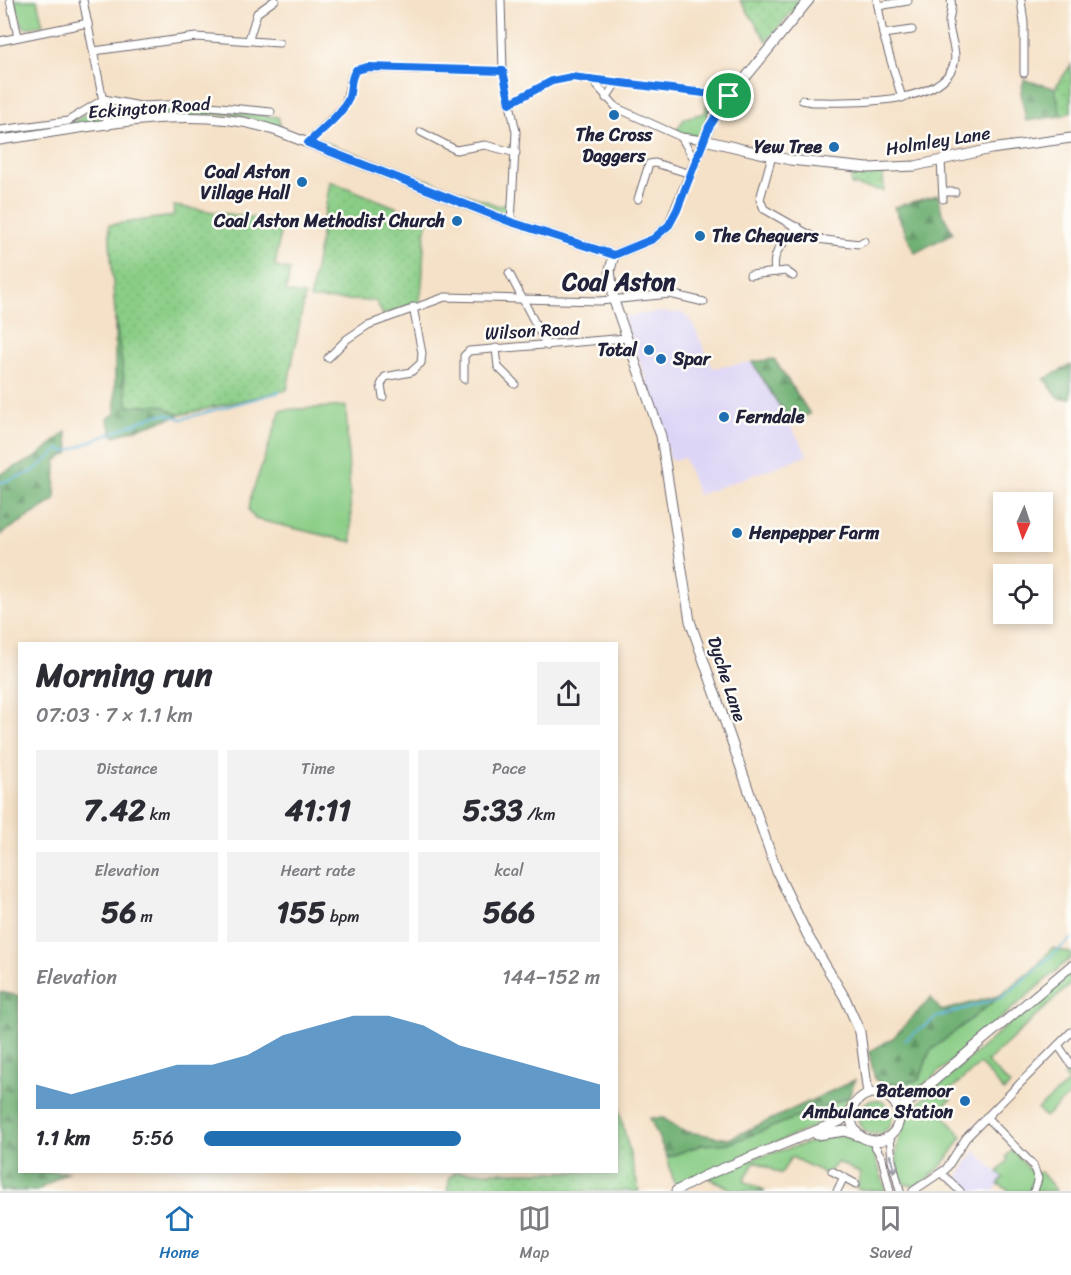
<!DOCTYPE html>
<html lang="en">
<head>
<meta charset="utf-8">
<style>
  :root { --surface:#fff; --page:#f2f2f3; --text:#2b2b33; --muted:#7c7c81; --line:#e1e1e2; --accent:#1f6fb2 }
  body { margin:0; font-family:Sriracha,sans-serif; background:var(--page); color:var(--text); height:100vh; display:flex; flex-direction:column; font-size:22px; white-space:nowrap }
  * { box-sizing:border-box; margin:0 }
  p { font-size:20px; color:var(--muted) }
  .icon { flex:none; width:33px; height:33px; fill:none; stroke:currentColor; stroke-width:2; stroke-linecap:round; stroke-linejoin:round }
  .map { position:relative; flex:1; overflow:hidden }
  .details { position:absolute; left:18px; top:642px; width:600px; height:531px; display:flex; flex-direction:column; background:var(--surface); border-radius:0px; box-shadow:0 3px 9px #0003 }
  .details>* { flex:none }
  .needle { width:39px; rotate:183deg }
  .fabs { position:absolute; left:993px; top:492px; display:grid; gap:12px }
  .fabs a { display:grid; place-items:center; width:60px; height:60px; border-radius:0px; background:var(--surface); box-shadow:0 3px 9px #0003; font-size:30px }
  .pin { position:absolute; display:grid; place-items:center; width:51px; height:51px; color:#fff; margin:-26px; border:3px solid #fff; border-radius:50%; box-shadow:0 2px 6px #0007 }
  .round { display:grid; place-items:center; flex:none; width:63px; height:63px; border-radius:0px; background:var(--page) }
  .head { display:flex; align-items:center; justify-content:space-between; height:102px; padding:0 18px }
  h1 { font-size:33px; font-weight:700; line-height:45px }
  .stats { display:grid; grid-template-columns:repeat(3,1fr); gap:9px; height:102px; padding:6px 18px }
  .stats div { display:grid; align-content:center; border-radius:0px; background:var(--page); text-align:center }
  .stats b { font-size:30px; font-weight:700 }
  .stats small { font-size:16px; font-weight:400 }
  .stats p { font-size:16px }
  .chart { height:168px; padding:12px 18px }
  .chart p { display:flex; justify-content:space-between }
  .chart svg { width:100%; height:108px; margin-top:6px; fill:var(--accent); opacity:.7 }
  ul { padding:0 18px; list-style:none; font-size:20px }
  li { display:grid; grid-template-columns:96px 72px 1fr; align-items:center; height:45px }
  li i { height:15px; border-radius:8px; background:var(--accent) }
  .dock { display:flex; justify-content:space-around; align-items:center; height:84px; border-top:2px solid var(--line); background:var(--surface); font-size:16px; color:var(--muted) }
  .dock a { display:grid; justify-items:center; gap:3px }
  .dock .active { color:var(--accent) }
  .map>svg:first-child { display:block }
  .built { fill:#ddd5f6 }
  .green { fill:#8acd86; stroke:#567860; stroke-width:1.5 }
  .forest { fill:url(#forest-firs); stroke:#486957; stroke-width:1.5 }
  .park { fill:url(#park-dots); stroke:#567860; stroke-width:1.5 }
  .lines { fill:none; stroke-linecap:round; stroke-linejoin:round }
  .stream { stroke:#61b5dd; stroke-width:2 }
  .minor-casing { stroke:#6c656c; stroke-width:9 }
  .major-casing { stroke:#6c656c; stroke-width:11 }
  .minor { stroke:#fff; stroke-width:7 }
  .major { stroke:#fff; stroke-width:9 }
  .oneway { stroke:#9c9ca7 }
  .route-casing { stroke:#fff; stroke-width:12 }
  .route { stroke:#1a73e8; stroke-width:8 }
  .poi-dot { fill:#1f6fb2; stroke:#fdfcf7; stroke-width:2 }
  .labels { text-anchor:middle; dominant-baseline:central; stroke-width:5; stroke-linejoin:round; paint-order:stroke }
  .street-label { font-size:18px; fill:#22223b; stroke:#fdfcf7 }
  .poi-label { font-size:18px; font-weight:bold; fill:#22223b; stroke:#fdfcf7; text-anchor:end }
  .district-label { font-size:24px; font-weight:bold; fill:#22223b; stroke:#fdfcf7 }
</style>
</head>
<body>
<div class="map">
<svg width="1071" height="1191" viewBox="0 0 1071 1191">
  <defs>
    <pattern id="forest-firs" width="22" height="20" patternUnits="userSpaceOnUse" patternTransform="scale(1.5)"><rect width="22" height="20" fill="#6fb073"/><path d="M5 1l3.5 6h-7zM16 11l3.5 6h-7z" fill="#5b8f60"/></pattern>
    <pattern id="park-dots" width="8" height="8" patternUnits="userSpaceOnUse" patternTransform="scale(1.5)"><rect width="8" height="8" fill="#8acd86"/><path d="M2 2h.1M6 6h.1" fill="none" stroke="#77b075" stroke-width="1.8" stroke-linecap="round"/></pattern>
  </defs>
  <rect width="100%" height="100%" fill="#fdfcf7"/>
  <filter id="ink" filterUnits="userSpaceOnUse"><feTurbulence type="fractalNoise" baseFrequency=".0167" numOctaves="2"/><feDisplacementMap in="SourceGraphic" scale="12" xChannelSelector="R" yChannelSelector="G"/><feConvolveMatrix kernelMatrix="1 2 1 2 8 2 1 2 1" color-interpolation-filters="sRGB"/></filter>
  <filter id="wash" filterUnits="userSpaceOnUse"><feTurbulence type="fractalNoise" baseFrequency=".008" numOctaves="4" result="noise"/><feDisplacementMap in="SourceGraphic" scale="24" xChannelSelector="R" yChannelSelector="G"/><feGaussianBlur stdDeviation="1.35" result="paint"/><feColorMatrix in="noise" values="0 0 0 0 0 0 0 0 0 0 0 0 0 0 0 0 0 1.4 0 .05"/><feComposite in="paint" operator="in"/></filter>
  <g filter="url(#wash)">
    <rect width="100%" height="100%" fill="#f5e1c7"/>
    <g class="built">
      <polygon points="658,312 682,313 692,322 713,368 752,362 808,455 698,495 684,458 670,460 644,373 623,317"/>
      <polygon points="975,1150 1003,1178 994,1191 966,1191 956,1180"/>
    </g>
    <g class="green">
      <polygon points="14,0 37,0 43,25 26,28 23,26"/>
      <polygon points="709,96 719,100 700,136 684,135 676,131 685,118 705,113"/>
      <polygon points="111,103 135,109 182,106 278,117 281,127 232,114 114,119 109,110"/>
      <polygon points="96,108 103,111 100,123 0,137 0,132 74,121"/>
      <polygon points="324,142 499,206 509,202 509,210 503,215 325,145"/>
      <polygon points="346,406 352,542 255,519 249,510 251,496 281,410"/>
      <path d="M1052,948L1071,953V958L927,1082C911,1094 901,1096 884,1085L919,1080L930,1051L1036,967Z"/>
      <path d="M1071,970V984L987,1062L1010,1085L1004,1091L980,1064L947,1093L951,1099L939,1110L962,1136C949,1158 939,1172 917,1186L904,1184C888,1159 899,1135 909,1111Z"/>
      <polygon points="1070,1070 1071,1094 1045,1117 1038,1109 1068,1083 1064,1076"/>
      <polygon points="849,1097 836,1117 675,1186 667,1157 702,1145 731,1143"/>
      <circle cx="875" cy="1117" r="17"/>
      <polygon points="833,1136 846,1136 873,1150 886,1191 857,1189 860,1173 838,1162 827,1174 791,1157 781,1174 755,1161 744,1181 766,1191 735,1191 709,1178 754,1158"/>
      <polygon points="1013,1150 1033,1174 1041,1172 1057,1191 1010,1191 998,1184 1003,1178 998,1172 1008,1160 1006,1156"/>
    </g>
    <g class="forest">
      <polygon points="1024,80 1055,88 1061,116 1026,121 1021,92"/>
      <polygon points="938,195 942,213 953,233 915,253 894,207"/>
      <polygon points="115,313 128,406 161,405 180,415 114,436 107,419 115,414"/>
      <polygon points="774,359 810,414 789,421 752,362"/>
      <polygon points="1071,365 1071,398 1060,399 1044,379"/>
      <polygon points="66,432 70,452 56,461 55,500 0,535 0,474 35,458"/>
      <polygon points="0,992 19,996 20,1172 67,1172 37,1191 0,1191"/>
      <polygon points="1002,995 930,1051 919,1080 884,1085 875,1079 869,1052 893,1038 931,998 941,1011"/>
      <polygon points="855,1080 849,1097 731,1143 702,1145 667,1157 650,1118 663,1118 683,1131 729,1139"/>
    </g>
    <g class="park">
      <polygon points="740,0 802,0 767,41"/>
      <polygon points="1071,65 1071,112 1061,116 1055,88"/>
      <polygon points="851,171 883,171 884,191 851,185"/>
      <path d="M330,181L428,220C421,247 425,274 420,301L383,315L376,301L310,299Z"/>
      <polygon points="174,206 282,222 275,267 290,270 286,292 305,295 287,390 180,415 161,405 128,406 115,313 109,225 173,216"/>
      <polygon points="617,1101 639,1191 447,1191 450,1177 456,1172 616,1172"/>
    </g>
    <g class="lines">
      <g class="stream">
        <polyline points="0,483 32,472 60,449 66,452 153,416 166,414 182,419 280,392"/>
        <polyline points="905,1040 937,1017 1003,997 1071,939"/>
      </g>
    </g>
  </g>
  <g filter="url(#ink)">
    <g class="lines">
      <defs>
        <g id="minor">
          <polyline points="10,0 18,37"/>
          <polyline points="83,0 108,126"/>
          <polyline points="501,0 503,71 516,132 511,222"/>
          <polyline points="877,0 883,34 902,98"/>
          <polyline points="1021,0 1024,23 1024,73"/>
          <polyline points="878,6 908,1"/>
          <polyline points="883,34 912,30"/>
          <polyline points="249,39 257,13 275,0"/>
          <polyline points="0,41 88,23"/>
          <polyline points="94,51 196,37 279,43"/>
          <polyline points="592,80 617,108 681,137 704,140"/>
          <polyline points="606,98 616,83"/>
          <path d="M802,100L812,102C846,102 940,107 954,64C958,51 949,36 949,23C949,15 953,8 951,0"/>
          <polyline points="510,103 552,81 572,77 729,96"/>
          <polyline points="0,130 68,121 104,99 140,106 190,104 271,112"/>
          <polyline points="421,132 456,150 485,145 516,153"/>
          <polyline points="681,137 696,162"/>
          <polyline points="308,143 345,105 352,75 361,68 503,71"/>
          <polyline points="772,156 760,199 764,209 817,239 859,244 864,241"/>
          <polyline points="941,160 943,199"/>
          <polyline points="943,192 955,192"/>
          <polyline points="638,199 649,164 655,163 691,174"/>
          <path d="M775,272C771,249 785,243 798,227"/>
          <polyline points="509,273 547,346"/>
          <polyline points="750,275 786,271 793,276"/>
          <polyline points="496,348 498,367 515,384"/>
          <polyline points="328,358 347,339 368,325 445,297 600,301 670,294 704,302"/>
          <polyline points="464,379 464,356 469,351 627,338"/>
          <polyline points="383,397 381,385 385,377 411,372 421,363 422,353 413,307"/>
          <polyline points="1058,1045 1071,1064"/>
          <polyline points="986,1117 1033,1165 1038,1179 1034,1191"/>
          <polyline points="890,1137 892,1160 900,1191"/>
          <polyline points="872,1141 882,1158 890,1191"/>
          <polyline points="832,1171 856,1184"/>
          <polyline points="941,1173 960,1191"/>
          <polyline points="837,1191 844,1177"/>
          <polyline points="913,1191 946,1169 966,1138 1071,1032"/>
        </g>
        <g id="major">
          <path d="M0,140C86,129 193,101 277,131L511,222L614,255"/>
          <polyline points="704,140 790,160 868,168 915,166 991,149 1071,138"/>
          <polyline points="614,255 610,270 614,301 661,436 690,621 777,872 808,936 845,998 860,1032 868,1094"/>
          <polyline points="614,255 653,239 669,225 714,116 809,0"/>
          <circle cx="875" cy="1117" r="24"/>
          <polyline points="899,1110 1071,966"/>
          <polyline points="817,1135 845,1131 859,1136"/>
          <polyline points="676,1191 704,1176 840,1121 852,1111"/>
        </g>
      </defs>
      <use href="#minor" class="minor-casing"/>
      <use href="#major" class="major-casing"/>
      <use href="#minor" class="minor"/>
      <use href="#major" class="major"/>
    </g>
    <defs><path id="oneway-shaft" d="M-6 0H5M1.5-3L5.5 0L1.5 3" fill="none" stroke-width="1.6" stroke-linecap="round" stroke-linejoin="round" transform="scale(1.5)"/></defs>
    <use class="oneway" href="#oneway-shaft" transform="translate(893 1164) rotate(77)"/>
  </g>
  <g class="lines" filter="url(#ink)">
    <defs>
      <path id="route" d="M368,67L503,71L510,103L552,81L572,77L729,96L709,127L677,210L669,225L653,239L614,255L511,222L308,143C320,131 339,117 347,102C353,92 348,81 356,70Z"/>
    </defs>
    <use href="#route" class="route-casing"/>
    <use href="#route" class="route"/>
  </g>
  <g class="poi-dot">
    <circle cx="614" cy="115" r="6"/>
    <circle cx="834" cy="147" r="6"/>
    <circle cx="302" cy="182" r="6"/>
    <circle cx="457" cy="221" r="6"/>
    <circle cx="700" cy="236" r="6"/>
    <circle cx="649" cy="350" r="6"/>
    <circle cx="661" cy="359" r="6"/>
    <circle cx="724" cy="417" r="6"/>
    <circle cx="737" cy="533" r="6"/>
    <circle cx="965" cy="1101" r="6"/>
  </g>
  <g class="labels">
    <g class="street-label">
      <text transform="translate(149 108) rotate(-4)">Eckington Road</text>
      <text transform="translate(938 141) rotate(-9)">Holmley Lane</text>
      <text transform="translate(532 331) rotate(-3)">Wilson Road</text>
      <text transform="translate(727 679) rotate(72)">Dyche Lane</text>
    </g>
    <g class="poi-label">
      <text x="614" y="135" text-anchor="middle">The Cross<tspan x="614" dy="21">Daggers</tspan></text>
      <text x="822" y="147">Yew Tree</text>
      <text x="290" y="172">Coal Aston<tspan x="290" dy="21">Village Hall</tspan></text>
      <text x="445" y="221">Coal Aston Methodist Church</text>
      <text x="712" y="236" text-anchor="start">The Chequers</text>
      <text x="637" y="350">Total</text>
      <text x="673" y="359" text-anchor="start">Spar</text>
      <text x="736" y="417" text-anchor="start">Ferndale</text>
      <text x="749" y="533" text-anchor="start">Henpepper Farm</text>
      <text x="953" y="1091">Batemoor<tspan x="953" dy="21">Ambulance Station</tspan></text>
    </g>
    <g class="district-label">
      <text x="619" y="282">Coal Aston</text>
    </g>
  </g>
</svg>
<div class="fabs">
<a><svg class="needle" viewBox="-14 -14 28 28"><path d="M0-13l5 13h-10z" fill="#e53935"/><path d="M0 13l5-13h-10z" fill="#7c7c81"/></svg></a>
<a><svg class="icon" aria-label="locate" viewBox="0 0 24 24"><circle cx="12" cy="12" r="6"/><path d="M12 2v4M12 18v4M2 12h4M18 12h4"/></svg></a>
</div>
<div class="pin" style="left:729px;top:96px;background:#1e9e55"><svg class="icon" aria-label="arrive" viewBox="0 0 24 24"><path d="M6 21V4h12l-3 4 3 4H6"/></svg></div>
<section class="details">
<div class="head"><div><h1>Morning run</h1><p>07:03 · 7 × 1.1 km</p></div><a class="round"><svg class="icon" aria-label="share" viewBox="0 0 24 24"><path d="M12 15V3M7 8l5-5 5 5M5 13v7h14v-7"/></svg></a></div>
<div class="stats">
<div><p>Distance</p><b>7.42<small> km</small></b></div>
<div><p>Time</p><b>41:11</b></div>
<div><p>Pace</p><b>5:33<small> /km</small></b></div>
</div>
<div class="stats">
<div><p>Elevation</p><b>56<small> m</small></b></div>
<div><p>Heart rate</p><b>155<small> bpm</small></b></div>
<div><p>kcal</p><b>566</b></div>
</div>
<div class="chart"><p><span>Elevation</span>144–152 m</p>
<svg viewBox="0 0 160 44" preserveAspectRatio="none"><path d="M0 44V34L10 38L20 34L30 30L40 26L50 26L60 22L70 14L80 10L90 6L100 6L110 10L120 18L130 22L140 26L150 30L160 34V44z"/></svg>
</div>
<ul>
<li><b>1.1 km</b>5:56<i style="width:65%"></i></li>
</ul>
</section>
</div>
<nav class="dock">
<a class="active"><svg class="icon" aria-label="home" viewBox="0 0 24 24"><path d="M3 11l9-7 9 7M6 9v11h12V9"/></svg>Home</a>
<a><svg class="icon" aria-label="map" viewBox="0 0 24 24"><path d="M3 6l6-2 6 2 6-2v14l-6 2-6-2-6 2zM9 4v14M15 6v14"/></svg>Map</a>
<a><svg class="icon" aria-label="saved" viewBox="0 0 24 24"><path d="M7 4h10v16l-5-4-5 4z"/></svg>Saved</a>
</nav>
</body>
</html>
